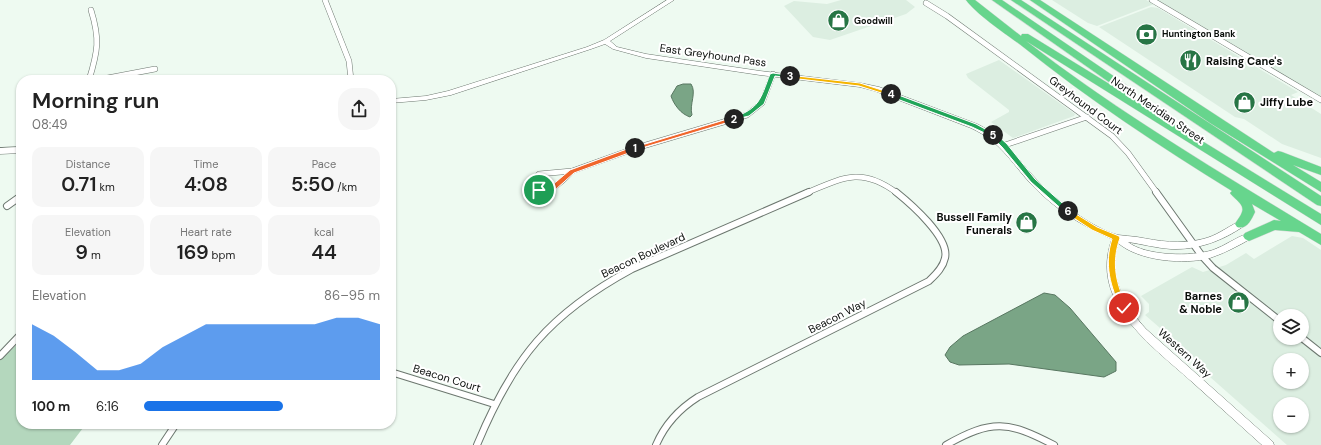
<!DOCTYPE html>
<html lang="en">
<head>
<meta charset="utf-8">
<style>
  :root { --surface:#fff; --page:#f6f6f6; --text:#222; --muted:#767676; --accent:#1a73e8 }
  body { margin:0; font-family:"DM Sans",sans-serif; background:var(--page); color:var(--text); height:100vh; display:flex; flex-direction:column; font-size:15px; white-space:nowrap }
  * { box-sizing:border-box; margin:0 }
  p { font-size:13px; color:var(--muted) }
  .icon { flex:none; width:22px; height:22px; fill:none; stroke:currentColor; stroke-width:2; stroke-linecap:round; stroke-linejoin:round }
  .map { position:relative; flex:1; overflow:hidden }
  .sheet { position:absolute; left:16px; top:75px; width:380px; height:354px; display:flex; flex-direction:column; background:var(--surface); border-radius:16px; box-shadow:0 1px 3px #0004 }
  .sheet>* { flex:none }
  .buttons { position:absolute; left:1273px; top:309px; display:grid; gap:8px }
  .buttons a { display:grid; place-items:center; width:36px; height:36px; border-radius:50%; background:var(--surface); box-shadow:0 1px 3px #0004; font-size:20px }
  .pin { position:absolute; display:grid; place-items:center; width:34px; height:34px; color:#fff; margin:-17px; border:2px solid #fff; border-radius:50%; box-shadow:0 1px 4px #0007 }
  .km { position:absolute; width:20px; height:20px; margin:-10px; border-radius:50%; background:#222; color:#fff; font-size:11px; line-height:20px; text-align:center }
  .round { display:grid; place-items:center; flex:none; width:42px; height:42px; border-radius:16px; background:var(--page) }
  .headline { display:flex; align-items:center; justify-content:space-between; height:68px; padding:0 16px }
  h1 { font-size:22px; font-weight:600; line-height:30px }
  .figures { display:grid; grid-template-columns:repeat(3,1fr); gap:6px; height:68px; padding:4px 16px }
  .figures div { display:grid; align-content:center; border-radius:10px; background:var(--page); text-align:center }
  .figures b { font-size:20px; font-weight:600 }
  .figures small { font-size:11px; font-weight:400 }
  .figures p { font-size:11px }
  .chart { height:112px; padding:8px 16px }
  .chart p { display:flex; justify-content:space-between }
  .chart svg { width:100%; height:72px; margin-top:4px; fill:var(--accent); opacity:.7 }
  ul { padding:0 16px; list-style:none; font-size:13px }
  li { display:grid; grid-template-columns:64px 48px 1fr; align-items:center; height:30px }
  li i { height:10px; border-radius:5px; background:var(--accent) }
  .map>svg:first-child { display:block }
  .built { fill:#dceee1; fill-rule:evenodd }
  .green { fill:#b4d7bd }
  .water { fill:#7aa586; stroke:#587761 }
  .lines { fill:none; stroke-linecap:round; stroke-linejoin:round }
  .minor-far1-casing { stroke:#6c776f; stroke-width:6 }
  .minor-casing { stroke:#6c776f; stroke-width:8 }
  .tertiary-casing { stroke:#6c776f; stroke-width:1 }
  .motorway-casing { stroke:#d8d8d8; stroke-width:1 }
  .minor-far1 { stroke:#fff; stroke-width:5 }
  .minor { stroke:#fff; stroke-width:6 }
  .tertiary { fill:#fff; fill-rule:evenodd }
  .motorway { fill:#67d58d; fill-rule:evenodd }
  .split-1 { fill:#f0652b; stroke:#fff }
  .split-2 { fill:#f0652b; stroke:#fff }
  .split-3 { fill:#22a559; stroke:#fff }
  .split-4 { fill:#f5b400; stroke:#fff }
  .split-5 { fill:#22a559; stroke:#fff }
  .split-6 { fill:#22a559; stroke:#fff }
  .split-7 { fill:#f5b400; stroke:#fff }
  .labels { text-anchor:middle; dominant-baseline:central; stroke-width:4; stroke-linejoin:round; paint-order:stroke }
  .far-poi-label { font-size:9px; font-weight:bold; fill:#090d0a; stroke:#fff; text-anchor:start }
  .street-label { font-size:11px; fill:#090d0a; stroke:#fff }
  .poi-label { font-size:11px; font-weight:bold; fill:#090d0a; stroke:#fff; text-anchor:start }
</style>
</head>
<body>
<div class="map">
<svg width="1321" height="445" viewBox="0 0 1321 445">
  <rect width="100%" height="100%" fill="#eefaf1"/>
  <g class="built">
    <polygon points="841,0 906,0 915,7 906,14 830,40 813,37 784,6 794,1 827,4"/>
    <polygon points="1052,0 1146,0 1154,4 1097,26 1088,23"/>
    <polygon points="1157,0 1321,0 1321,97 1194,22"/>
    <polygon points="1151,7 1158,8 1298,92 1291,95 1321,114 1321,158 1282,144 1244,119 1235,117 1099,27"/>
    <polygon points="999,60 1075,114 1074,116 1013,138 991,122 1009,112 1009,110 968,78 966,74"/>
    <path d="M1292,236L1303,238L1321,250V445H1287L1201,369L1205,367L1145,315L1149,312V304L1141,296L1192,267L1203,272L1226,265L1246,253L1254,259ZM1280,316H1302V338H1280ZM1280,360H1302V382H1280ZM1280,404H1302V426H1280Z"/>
  </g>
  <polygon class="green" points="21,341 21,424 86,424 70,445 0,445 0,360"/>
  <g class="water">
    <path d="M683,84H691C697,93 689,104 692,115L690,117C681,114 674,105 671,96L677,86Z"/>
    <polygon points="1044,293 1055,295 1070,308 1116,362 1116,371 1104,377 1009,364 959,365 950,362 945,355 950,347 963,336"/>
  </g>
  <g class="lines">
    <defs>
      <g id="minor-far1">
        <polyline points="325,0 349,61 351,80"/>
        <polyline points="1152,0 1321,100"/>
        <polyline points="926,3 947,16 1112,136 1128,153 1157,193"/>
        <path d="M89,80C98,51 100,39 91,10"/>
        <polyline points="97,80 155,69"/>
        <polyline points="1005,145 1087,117"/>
        <path d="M572,171C562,182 547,198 533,184V180L539,174Z"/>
        <polyline points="572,171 636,148 747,115 762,103 773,74"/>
        <path d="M806,193C844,177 862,167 897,193"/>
      </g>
      <g id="minor">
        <polyline points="1156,192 1202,256 1213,268 1280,321"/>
        <polyline points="7,206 21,196"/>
        <polyline points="1302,338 1321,353"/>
        <polyline points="0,356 21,334"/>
        <polyline points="394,373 494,404"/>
        <polyline points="162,445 176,424"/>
        <path d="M477,445C513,358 549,314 632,269L809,192"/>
        <path d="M656,445C665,424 679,409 698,397L929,281C935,275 943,268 945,258C950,238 911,204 896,192"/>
        <path d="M946,445C992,419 1008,421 1054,445"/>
      </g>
      <g id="tertiary">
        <path d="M667,0H674L610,41L617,47L646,54L760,71L860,83L879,87L977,124C1006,138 1015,157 1036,179C1054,199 1093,229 1118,235C1124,236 1131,236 1137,237C1159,241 1180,245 1203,239C1216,236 1226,228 1238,222C1241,220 1241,221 1244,222L1245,224L1244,226C1222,241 1198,250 1171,249C1156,248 1142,244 1128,242C1145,256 1192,257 1213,250C1225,246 1236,237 1249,233L1252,234L1253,236L1252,238C1238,246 1225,253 1210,258C1184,265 1139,261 1118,243C1107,276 1125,306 1146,329L1273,442L1274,445H1262C1238,424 1215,402 1191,381C1151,345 1089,302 1112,239C1079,224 1056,210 1031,184C1010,161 1001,142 971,128L875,91L860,87L760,75L646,58L613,49L605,44L591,49L451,95L426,100L391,103V99L426,96L448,91L587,47L604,40Z"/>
        <polygon points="21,147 21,153 0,154 0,148"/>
      </g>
      <g id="motorway">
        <path d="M966,0H975L1021,36L1022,34H1028L1321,214V225L1026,41C1119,113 1221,173 1321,234V245L1299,232L1275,230L1249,241L1245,239L1243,236L1245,233L1274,220L1281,221L1252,204L1255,212C1251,220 1247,230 1237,227L1235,224C1237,220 1241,216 1242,212C1245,204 1234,199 1230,193L1232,191C1159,146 1088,99 1022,46C1006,34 977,15 966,0Z"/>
        <polygon points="992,0 1002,0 1134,90 1135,92 1134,94 1126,94"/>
        <polygon points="1011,0 1021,0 1321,196 1321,206 1317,205"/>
        <polygon points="1030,0 1040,0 1274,153 1278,151 1282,152 1321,167 1321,175 1293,165 1321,182 1321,192 1210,123"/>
      </g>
    </defs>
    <use href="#minor-far1" class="minor-far1-casing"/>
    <use href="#minor" class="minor-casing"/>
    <use href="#tertiary" class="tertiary-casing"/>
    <use href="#motorway" class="motorway-casing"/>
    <use href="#minor-far1" class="minor-far1"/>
    <use href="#minor" class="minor"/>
    <use href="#tertiary" class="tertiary"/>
    <use href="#motorway" class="motorway"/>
  </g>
  <polygon class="split-1" points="635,146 638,148 637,150 574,173 555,190 549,192 539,192 535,190 539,187 547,188 550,187 570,170"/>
  <polygon class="split-2" points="734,117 736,118 736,120 635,150 632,148"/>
  <path class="split-3" d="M773,73L793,76L790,78L775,76L764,104L749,116L732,120V118C760,108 760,100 770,74Z"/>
  <polygon class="split-4" points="788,75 860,83 894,94 891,96 859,86 790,78 787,76"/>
  <polygon class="split-5" points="889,93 893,93 976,124 996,135 991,136 972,127 889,96"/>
  <polygon class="split-6" points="991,133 995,133 1007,144 1035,179 1070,210 1070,213 1066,213 1031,182 1002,147 991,136"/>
  <path class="split-7" d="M1068,209L1097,227L1119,236L1120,238C1111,263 1116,285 1128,308L1127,310H1122C1110,287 1104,264 1112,239L1092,230L1066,213L1065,211Z"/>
  <defs>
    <symbol id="shop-disc" viewBox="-11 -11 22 22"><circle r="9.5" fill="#277545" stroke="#fff"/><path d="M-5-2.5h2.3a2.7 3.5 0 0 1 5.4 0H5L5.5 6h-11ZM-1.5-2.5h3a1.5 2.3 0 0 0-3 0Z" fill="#fff"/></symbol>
    <symbol id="bank-disc" viewBox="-11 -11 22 22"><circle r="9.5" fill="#277545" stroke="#fff"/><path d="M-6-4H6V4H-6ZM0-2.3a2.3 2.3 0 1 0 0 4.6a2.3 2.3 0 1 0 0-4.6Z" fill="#fff"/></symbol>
    <symbol id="restaurant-disc" viewBox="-11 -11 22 22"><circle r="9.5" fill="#277545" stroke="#fff"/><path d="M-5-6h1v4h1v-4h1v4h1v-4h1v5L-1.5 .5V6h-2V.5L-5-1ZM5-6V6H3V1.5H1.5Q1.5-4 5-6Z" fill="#fff"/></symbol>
  </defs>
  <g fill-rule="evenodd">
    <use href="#shop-disc" x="826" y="8" width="25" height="25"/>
    <use href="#bank-disc" x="1134" y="22" width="25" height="25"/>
    <use href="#restaurant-disc" x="1178" y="48" width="25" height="25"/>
    <use href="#shop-disc" x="1232" y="90" width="25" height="25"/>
    <use href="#shop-disc" x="1014" y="210" width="25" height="25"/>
    <use href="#shop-disc" x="1226" y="290" width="25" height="25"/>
  </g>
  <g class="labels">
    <g class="far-poi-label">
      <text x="854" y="21">Goodwill</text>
      <text x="1162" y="34">Huntington Bank</text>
    </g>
    <g class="street-label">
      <text transform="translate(713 55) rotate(8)">East Greyhound Pass</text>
      <text transform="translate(1086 105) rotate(37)">Greyhound Court</text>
      <text transform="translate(1158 110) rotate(34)">North Meridian Street</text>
      <text transform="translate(643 255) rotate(-25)">Beacon Boulevard</text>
      <text transform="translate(837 316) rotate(-27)">Beacon Way</text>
      <text transform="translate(1185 353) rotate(42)">Western Way</text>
      <text transform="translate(447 378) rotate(17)">Beacon Court</text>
    </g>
    <g class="poi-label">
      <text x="1206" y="61">Raising Cane's</text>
      <text x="1260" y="102">Jiffy Lube</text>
      <text x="1012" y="217" text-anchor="end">Bussell Family<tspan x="1012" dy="13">Funerals</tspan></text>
      <text x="1222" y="296" text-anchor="end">Barnes<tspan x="1222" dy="13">&amp; Noble</tspan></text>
    </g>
  </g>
</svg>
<div class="buttons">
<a><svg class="icon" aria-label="layers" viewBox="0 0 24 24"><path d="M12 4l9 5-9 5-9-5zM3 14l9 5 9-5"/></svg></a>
<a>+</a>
<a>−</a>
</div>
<div class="pin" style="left:539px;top:190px;background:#1e9e55"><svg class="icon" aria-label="arrive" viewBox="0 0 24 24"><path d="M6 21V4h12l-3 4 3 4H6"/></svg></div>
<div class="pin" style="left:1124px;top:308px;background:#d93025"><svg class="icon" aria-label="check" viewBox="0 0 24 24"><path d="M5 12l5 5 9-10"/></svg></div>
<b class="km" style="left:635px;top:148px">1</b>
<b class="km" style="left:734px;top:119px">2</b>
<b class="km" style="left:790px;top:76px">3</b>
<b class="km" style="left:891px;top:94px">4</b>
<b class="km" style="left:993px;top:135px">5</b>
<b class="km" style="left:1068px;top:211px">6</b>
<section class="sheet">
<div class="headline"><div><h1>Morning run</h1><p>08:49</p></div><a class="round"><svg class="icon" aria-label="share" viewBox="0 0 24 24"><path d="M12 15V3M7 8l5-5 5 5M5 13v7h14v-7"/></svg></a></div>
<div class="figures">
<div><p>Distance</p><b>0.71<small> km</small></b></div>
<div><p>Time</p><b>4:08</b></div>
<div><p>Pace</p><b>5:50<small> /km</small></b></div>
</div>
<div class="figures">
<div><p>Elevation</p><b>9<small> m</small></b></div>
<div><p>Heart rate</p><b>169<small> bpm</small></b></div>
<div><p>kcal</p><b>44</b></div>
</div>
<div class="chart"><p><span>Elevation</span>86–95 m</p>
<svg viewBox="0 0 160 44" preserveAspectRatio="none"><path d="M0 44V10L10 17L20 27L30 38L40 38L50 34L60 24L70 17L80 10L90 10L100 10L110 10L120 10L130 10L140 6L150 6L160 10V44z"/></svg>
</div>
<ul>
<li><b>100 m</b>6:16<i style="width:59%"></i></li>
</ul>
</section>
</div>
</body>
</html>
